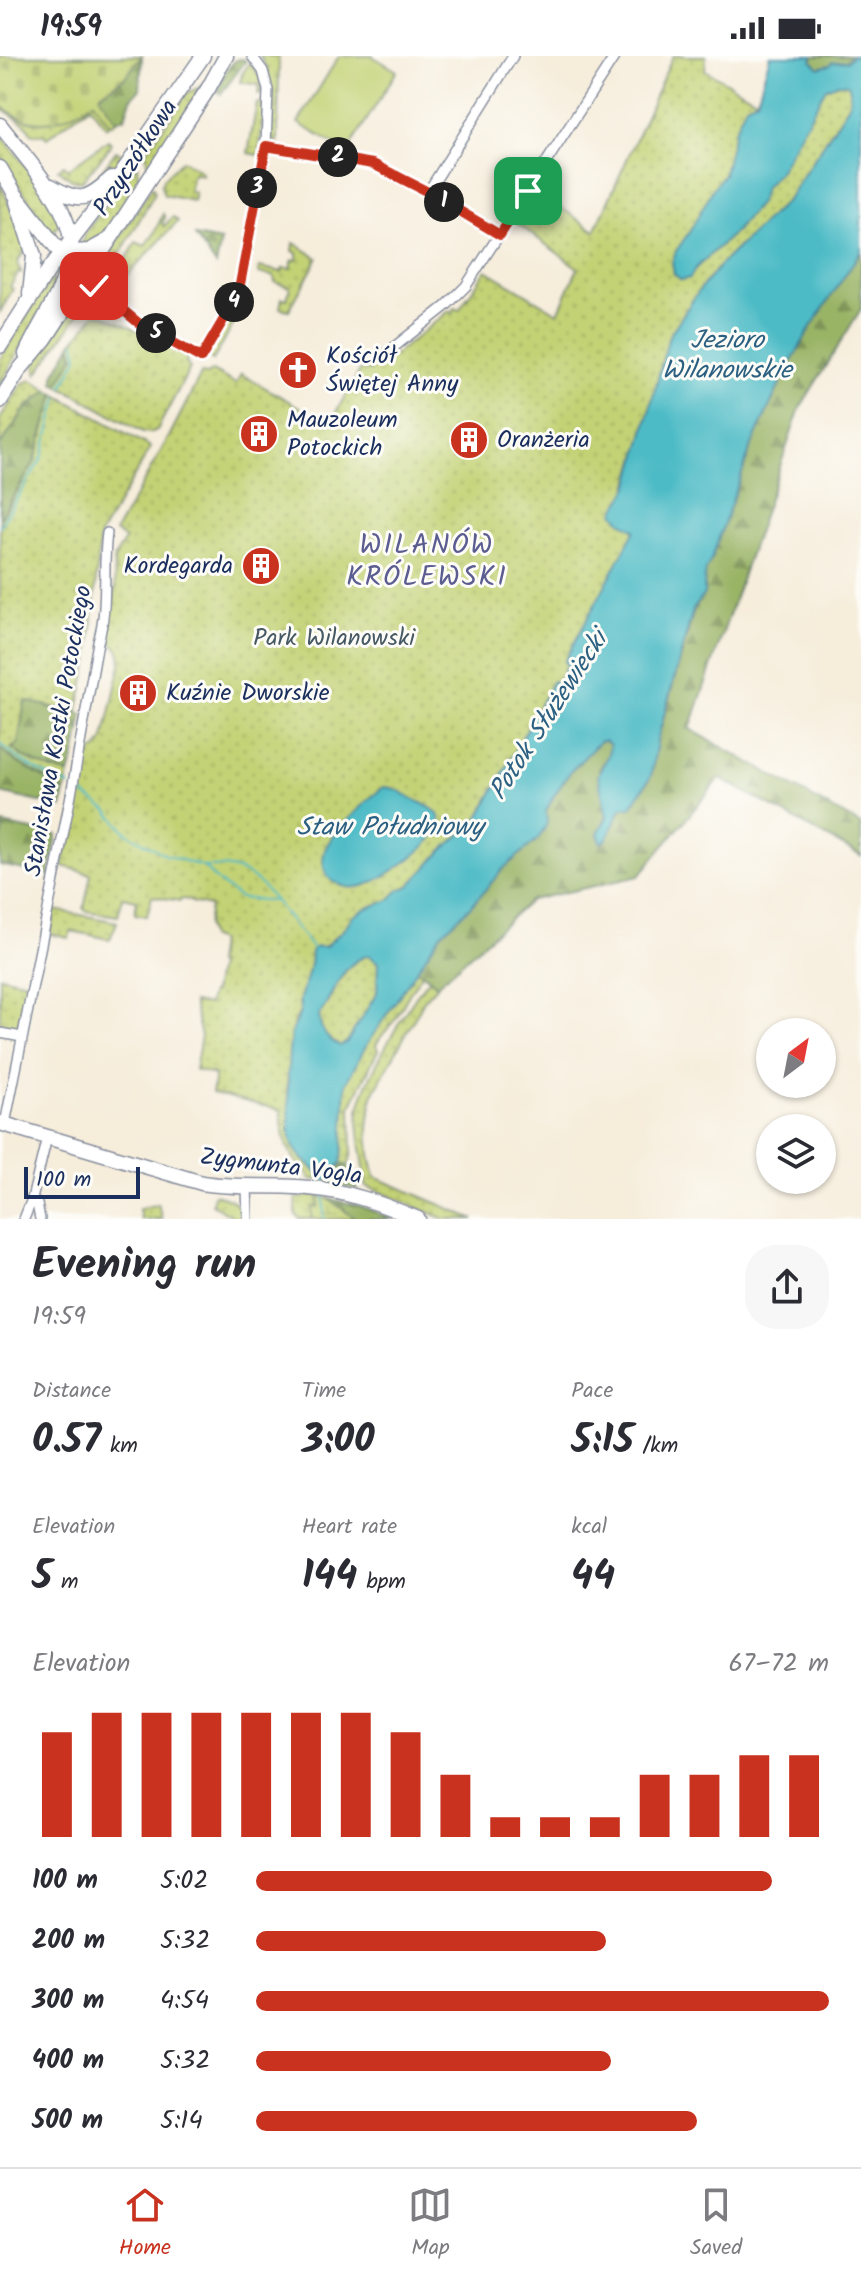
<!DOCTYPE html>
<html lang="en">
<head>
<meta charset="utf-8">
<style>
  :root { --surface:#fff; --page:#f7f7f7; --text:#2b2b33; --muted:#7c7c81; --line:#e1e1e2; --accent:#c8321e }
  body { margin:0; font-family:Kalam,sans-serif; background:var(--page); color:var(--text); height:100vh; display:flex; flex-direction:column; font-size:30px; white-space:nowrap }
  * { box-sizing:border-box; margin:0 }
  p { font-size:26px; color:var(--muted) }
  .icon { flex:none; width:44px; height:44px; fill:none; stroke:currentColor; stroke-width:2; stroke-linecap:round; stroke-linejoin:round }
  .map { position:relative; height:1163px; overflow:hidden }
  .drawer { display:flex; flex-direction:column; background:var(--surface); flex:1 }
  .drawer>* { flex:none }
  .needle { width:52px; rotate:32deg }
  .fabs { position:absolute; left:756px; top:962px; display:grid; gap:16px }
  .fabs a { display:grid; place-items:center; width:80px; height:80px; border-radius:50%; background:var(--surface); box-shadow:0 2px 6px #0004; font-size:40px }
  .scale { position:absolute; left:24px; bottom:20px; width:116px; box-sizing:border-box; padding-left:8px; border:4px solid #1b2f5e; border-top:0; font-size:22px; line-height:28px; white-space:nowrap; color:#1b2f5e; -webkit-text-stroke:6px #fdfcf7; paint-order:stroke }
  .pin { position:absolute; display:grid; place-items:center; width:68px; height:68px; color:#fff; margin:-34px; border-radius:16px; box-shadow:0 4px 12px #0006 }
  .km { position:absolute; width:40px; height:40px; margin:-20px; border-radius:50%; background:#222; color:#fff; font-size:22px; line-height:40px; text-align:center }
  .round { display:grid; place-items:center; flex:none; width:84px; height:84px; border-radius:32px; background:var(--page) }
  .head { display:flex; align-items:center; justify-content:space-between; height:136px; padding:0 32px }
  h1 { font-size:44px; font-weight:800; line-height:60px }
  .stats { display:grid; grid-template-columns:repeat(3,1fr); gap:12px; height:136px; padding:8px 32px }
  .stats div { display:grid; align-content:center }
  .stats b { font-size:40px; font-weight:800 }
  .stats small { font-size:22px; font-weight:400 }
  .stats p { font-size:22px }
  .chart { height:224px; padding:16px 32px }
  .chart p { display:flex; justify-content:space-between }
  .chart svg { width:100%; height:144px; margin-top:8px; stroke:var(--accent); stroke-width:6 }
  ul { padding:0 32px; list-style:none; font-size:26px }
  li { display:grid; grid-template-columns:128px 96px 1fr; align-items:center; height:60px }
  li i { height:20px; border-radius:10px; background:var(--accent) }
  .status { display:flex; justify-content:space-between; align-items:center; height:56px; padding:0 40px; background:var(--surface); direction:ltr }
  .status svg { height:22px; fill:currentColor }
  .tabs { display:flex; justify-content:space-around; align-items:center; height:112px; border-top:2px solid var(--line); background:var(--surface); font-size:22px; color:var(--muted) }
  .tabs a { display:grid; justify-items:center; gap:4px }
  .tabs .active { color:var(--accent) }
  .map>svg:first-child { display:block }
  .green { fill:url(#green-dots); stroke:#6f8069; stroke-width:2 }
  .forest { fill:url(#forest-firs); stroke:#5a7262; stroke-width:2 }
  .wetland { fill:url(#wetland-marsh); stroke:#6f8069; stroke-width:2 }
  .cemetery { fill:url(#cemetery-stones); stroke:#6f8069; stroke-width:2 }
  .pitch { fill:#c3d274; stroke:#6f8069; stroke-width:2 }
  .water { fill:#4dbbc6; stroke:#347592; stroke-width:2; fill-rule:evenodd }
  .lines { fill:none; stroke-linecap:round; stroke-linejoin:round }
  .stream { stroke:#4dbbc6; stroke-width:2 }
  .street-casing { stroke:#888e9c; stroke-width:12 }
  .secondary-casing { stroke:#888e9c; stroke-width:17 }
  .street { stroke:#fff; stroke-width:9 }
  .secondary { stroke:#fff; stroke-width:14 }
  .route-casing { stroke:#fff; stroke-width:16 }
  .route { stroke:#c8321e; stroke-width:10 }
  .labels { text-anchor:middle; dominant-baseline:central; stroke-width:6; stroke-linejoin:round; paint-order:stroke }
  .street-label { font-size:24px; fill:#1b2f5e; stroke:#fdfcf7 }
  .poi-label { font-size:24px; fill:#1b2f5e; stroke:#fdfcf7; text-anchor:start }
  .park-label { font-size:24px; fill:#455864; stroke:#fdfcf7 }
  .water-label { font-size:26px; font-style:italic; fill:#2c6082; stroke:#fdfcf7 }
  .quarter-label { font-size:28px; letter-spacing:2px; fill:#5b5d91; stroke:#fdfcf7 }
</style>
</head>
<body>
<div class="status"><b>19:59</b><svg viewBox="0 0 49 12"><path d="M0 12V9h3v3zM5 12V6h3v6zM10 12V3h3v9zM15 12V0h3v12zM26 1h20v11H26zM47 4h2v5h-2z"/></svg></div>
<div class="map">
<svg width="861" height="1163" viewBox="0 0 861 1163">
  <defs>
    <pattern id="green-dots" width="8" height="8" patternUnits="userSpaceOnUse" patternTransform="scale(2)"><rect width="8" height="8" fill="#c3d274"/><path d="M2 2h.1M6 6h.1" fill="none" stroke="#a7b567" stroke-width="1.8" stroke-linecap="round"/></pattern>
    <pattern id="forest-firs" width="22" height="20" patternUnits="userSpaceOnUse" patternTransform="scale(2)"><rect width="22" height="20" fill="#9ab466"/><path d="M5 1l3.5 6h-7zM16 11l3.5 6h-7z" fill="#7d9357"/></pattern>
    <pattern id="wetland-marsh" width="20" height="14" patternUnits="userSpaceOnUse" patternTransform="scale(2)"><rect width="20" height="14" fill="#c3d274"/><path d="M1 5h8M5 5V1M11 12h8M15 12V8" fill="none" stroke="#a7b567"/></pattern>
    <pattern id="cemetery-stones" width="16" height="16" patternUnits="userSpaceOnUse" patternTransform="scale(2)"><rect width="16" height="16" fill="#c3d274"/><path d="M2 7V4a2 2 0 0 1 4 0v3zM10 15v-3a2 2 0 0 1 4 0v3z" fill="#a7b567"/></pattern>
  </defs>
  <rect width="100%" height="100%" fill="#fdfcf7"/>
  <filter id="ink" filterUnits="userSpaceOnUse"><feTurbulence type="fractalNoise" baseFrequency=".0125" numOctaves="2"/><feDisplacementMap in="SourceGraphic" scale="16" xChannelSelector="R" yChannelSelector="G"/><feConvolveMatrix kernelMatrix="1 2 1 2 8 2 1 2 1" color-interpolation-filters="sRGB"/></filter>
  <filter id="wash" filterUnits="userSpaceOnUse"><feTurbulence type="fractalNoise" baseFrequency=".006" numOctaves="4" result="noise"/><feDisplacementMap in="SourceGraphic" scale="32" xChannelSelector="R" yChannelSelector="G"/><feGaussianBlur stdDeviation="1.8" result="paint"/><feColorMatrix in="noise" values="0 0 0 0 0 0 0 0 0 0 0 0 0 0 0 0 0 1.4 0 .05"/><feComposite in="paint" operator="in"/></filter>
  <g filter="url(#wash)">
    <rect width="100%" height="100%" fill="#f6eddb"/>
    <g class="green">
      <path d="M260,0H279L278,88L273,86L271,81C273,52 276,26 260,0Z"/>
      <path d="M673,0H706L705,14L756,43L763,30L773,0H861L850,37L849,49L788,143L722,207L700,233L669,280L649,360L625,441L622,466L636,474L565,605L568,607L558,627L553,625L476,767L443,794L409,830L399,834L389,844L365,853L352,861L344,873L324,891H316L311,895V909L307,927L299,945L300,956L294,966L291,979L287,1031L289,1051L307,1108L318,1117L321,1124L310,1123L308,1118C286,1097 283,1084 281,1054L212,1037L215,1019L195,1014L201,980L193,947L208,949L211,937H213L218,909L216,908L219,885L210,882L207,870L210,850L191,846V844L181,843L180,845L152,840L147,860L135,858L137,844L122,841L118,860L86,855L84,853L91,818L63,810L84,698L97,694L104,683L121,608C121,596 118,589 106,585L115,533L114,503L125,483L115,476L170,379L201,318L207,319L212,315L236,328L241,318L329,368L362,311L370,315L374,310L388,304L449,255L452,257L455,252L459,254L486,214L558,257L578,212L518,168L538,136L595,175Z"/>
      <polygon points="250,6 260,22 263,33 260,39 258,39 259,29 240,26 242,18"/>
      <polygon points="202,30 149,113 145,97 187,37"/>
      <path d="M93,44L110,69L106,71L90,50L47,82L44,79L32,78L25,68L0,51V49C37,79 57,65 93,44Z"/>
      <polygon points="257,47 261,47 264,51 259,99 248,97"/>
      <polygon points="0,77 43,133 60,167 51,178 0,100"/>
      <polygon points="108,84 111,87 110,91 82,125 72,124 58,113 64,109 68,113"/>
      <polygon points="116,95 124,98 106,122 89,132"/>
      <polygon points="182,104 202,116 202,119 193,118 189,135 195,136 193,145 164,139 161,130 163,123"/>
      <polygon points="137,108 138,120 142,124 106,177 102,181 84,190 82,188 86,176"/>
      <polygon points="0,127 28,192 19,203 18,210 22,217 18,217 10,231 13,233 0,256"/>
      <polygon points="152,131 155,136 122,195 108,207 97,222 97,216"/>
      <polygon points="163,158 165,162 162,167 164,170 173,161 178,165 121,227 121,213 136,186 145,190 150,182 152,182"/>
      <polygon points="294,187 318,202 289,254 280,252 282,242 287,243 290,231 275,226 274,220 258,217 259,211 282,216 283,212 290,213 293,204 297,204 297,197 293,195"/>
      <polygon points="51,222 56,228 0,329 0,303"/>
      <polygon points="239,246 243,252 213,304 207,300"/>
      <polygon points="75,249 81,255 37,318 35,309"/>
      <polygon points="97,256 142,276 187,301 186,307 190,312 157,374 150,377 143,376 58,329 74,300 71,289"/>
      <polygon points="32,324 49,334 26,352 0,390 0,363 23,327"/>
      <path d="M55,338L149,390L150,393L100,479L89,605L77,657L25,645L21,700L55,715L69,718L65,735C44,719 18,711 0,692V463L34,407Z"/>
      <polygon points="55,854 117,866 110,883 71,875 69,882 50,878"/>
      <path d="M369,899L378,907L377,937L347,986L340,990C326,983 320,975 319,959C335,938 341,907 369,899Z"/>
      <path d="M417,913L423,917C412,931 405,946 396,962C390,972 381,978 376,989L378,994L351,1050L352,1096L348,1111L341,1107C345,1082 341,1056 345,1031C350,1002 399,940 417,913Z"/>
      <polygon points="0,920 27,926 18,971 15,975 0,972"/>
      <path d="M430,923L437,929L426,941L372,1040L368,1071L370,1099L375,1121L474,1163H445L366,1130C365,1105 356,1080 359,1055C361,1030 411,941 430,923Z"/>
      <path d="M214,1138C233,1144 238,1142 241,1163H237L212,1148Z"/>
      <polygon points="308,1139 319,1140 318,1151 312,1151 312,1163 300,1163 296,1159 296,1142 302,1142"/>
      <polygon points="158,1148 162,1163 141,1163 139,1153"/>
    </g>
    <g class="forest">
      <polygon points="142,0 140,33 131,43 125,61 116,65 99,39 125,21"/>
      <polygon points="813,0 852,0 847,5 818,12 812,5"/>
      <path d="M239,3L246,4L221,38L218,36C222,24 227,8 239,3Z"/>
      <polygon points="195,180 221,185 216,209"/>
      <polygon points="861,195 861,253 800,352 690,673 861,769 861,800 720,722 639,820 531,844 437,929 417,913 441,878 471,850 504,812 538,783 546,755 553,741 570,716 600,685 605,684 610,689 608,699 598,719 607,761 598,777 601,786 607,783 621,752 631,751 651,720 657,685 694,554 704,538 705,515 711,504 753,386 785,317 811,271"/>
      <polygon points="71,289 74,300 58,329 54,327 54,319"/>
      <polygon points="49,334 55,338 34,407 0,463 0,390 26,352"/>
      <path d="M25,645L83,658L76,696L69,718C48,714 28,705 11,692L18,688Z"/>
      <path d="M0,692C18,711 44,719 65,735L62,751L0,737Z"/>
      <polygon points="2,768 57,779 49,819 0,809 0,791 4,772 0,770"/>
      <path d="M341,1107C351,1113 362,1117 359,1131L356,1133L330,1128L326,1125Z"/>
      <polygon points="327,1142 360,1150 393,1163 356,1163"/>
    </g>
    <polygon class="wetland" points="319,1140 327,1142 356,1163 312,1163 312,1151 318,1151"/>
    <path class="cemetery" d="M0,0H142L125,21L99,39L116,65L110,69L93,45C62,68 33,76 0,49Z"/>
    <polygon class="pitch" points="339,0 372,0 397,15 347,96 298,67"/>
    <g class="water">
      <path d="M770,0H813L812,5L819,12L830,9L832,6L847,5L852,0H861V195L811,271L785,317L753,386L711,504L705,515L704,538L693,554L657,685L651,720L631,751L621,752L607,783L601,787L598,777L607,761L598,719L608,699L610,689L605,685H600L570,716L553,741L546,755L547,768L538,783L504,812L471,850L441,878L367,988L346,1027L343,1092L341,1107L326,1125L321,1124C316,1110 300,1105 294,1091C288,1079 289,1066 289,1054C288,1029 287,1004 291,979C293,970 298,964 300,956C301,952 299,947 300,943C305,924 311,916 311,895L316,891H325L344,873L352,861L365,853L389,844L399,834L409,830L443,794L474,766L476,767L553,625L558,627L568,608L564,606L635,474L622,466L614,457C618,446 626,439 630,428L669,280L700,233L722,207L788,143L849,49L850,34L848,28L838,27L826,32L779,116L765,131L759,147L735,176L696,212L690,222L681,224L674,218L672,206L676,195L690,175L714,131L724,118L734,75L746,49L757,44ZM369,899L378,907L377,937L347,986L340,990C326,983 320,974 319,959C334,938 341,906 369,899Z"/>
      <path d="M384,731C397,731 405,739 417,745C425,749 439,754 440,764C443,785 386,821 369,828C355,833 347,833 334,826C324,821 321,805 325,794C330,778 370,741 384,731Z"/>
    </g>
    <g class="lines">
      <g class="stream">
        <polyline points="62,331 78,302 75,287"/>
        <polyline points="0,470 42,402 58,342"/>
        <path d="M0,687C20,707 45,719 70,730"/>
        <polyline points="76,733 107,754 127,777 166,799 204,811 215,823 240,842 275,845 313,893"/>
        <path d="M205,811C240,809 253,817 274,844"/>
        <polyline points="324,1141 324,1163"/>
      </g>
    </g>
  </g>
  <g filter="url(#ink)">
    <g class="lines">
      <defs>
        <g id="street">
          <polyline points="266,90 373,108 428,136 500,179"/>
          <polyline points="428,136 513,0"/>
          <polyline points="84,222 141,269 201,302 238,239 266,90 268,34 263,15 252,0"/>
          <polyline points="380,299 384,299 446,250 466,230 615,0"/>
          <polyline points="0,977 22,981"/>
          <path d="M5,1068L71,739L98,586C109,550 102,513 107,477"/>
          <polyline points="247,1130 248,1163"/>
          <polyline points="32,1143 37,1148 40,1163"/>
          <polyline points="24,1163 32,1143 47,1081"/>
        </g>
        <g id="secondary">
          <path d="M0,69C24,100 66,144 71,184C73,199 66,218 60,232C50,255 36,275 26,298"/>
          <polyline points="0,112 15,138 67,205"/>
          <path d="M51,130C80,148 87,144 112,122"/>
          <polyline points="17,146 34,200 30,238"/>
          <polyline points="62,197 89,195 107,185"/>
          <polyline points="0,290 48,215 108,137 203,0"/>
          <polyline points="0,345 20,313 45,283 208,33 226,0"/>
          <path d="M0,1067L202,1127C238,1133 274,1128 309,1132C348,1135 382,1148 418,1163"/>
        </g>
      </defs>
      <use href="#street" class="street-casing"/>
      <use href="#secondary" class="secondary-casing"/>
      <use href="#street" class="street"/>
      <use href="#secondary" class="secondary"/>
    </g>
  </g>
  <g class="lines" filter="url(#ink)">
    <defs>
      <polyline id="route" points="94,230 141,269 201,302 238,239 266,90 373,108 428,136 500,179 528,135"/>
    </defs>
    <use href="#route" class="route-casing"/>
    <use href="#route" class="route"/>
  </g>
  <defs>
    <symbol id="church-disc" viewBox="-11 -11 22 22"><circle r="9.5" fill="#c8321e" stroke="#fdfcf7"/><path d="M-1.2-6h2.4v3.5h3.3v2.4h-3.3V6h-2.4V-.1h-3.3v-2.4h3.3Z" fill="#fff"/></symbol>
    <symbol id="building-disc" viewBox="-11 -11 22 22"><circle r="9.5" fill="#c8321e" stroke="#fdfcf7"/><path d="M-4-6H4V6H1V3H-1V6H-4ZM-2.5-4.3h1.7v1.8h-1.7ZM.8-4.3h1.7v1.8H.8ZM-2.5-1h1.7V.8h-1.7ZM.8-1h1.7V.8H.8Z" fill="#fff"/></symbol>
  </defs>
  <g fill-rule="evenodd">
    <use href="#church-disc" x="276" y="292" width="44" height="44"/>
    <use href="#building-disc" x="237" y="356" width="44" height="44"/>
    <use href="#building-disc" x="447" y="362" width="44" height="44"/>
    <use href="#building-disc" x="239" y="488" width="44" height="44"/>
    <use href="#building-disc" x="116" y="615" width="44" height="44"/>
  </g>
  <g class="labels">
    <g class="street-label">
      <text transform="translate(136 102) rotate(-57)">Przyczółkowa</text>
      <text transform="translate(59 675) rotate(-80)">Stanisława Kostki Potockiego</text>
      <text transform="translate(281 1111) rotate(7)">Zygmunta Vogla</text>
    </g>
    <g class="poi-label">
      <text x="326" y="300">Kościół<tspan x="326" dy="28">Świętej Anny</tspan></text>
      <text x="287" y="364">Mauzoleum<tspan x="287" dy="28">Potockich</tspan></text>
      <text x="497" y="384">Oranżeria</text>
      <text x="233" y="510" text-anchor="end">Kordegarda</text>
      <text x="166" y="637">Kuźnie Dworskie</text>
    </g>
    <g class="park-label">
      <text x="334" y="582">Park Wilanowski</text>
    </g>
    <g class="water-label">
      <text x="727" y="285">Jezioro<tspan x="727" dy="30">Wilanowskie</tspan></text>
      <text transform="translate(549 660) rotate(-57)">Potok Służewiecki</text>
      <text x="390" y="772">Staw Południowy</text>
    </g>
    <g class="quarter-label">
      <text x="427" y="489">WILANÓW<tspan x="427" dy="32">KRÓLEWSKI</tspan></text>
    </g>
  </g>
</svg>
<div class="fabs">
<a><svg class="needle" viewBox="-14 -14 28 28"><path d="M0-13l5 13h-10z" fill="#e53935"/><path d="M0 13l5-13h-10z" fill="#7c7c81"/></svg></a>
<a><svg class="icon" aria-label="layers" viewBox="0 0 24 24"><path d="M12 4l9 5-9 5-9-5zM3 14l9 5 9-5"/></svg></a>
</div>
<div class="scale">100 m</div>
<div class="pin" style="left:528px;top:135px;background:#1e9e55"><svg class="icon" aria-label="arrive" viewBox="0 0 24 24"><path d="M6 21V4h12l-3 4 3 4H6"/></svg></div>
<div class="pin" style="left:94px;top:230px;background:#d93025"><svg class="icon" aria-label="check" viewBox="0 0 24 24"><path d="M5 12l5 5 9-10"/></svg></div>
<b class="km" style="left:444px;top:146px">1</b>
<b class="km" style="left:338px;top:101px">2</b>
<b class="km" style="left:257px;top:132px">3</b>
<b class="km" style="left:234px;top:246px">4</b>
<b class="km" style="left:156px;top:277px">5</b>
</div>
<section class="drawer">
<div class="head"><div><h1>Evening run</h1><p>19:59</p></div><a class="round"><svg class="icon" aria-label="share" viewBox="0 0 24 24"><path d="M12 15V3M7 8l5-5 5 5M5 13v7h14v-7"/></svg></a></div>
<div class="stats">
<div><p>Distance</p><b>0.57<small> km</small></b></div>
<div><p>Time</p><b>3:00</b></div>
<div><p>Pace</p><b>5:15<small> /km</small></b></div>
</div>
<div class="stats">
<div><p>Elevation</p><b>5<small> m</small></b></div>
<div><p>Heart rate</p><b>144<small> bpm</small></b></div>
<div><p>kcal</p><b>44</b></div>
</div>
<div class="chart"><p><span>Elevation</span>67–72 m</p>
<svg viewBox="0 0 160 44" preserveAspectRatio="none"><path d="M5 44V12M15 44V6M25 44V6M35 44V6M45 44V6M55 44V6M65 44V6M75 44V12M85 44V25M95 44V38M105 44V38M115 44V38M125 44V25M135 44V25M145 44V19M155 44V19"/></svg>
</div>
<ul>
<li><b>100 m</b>5:02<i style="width:90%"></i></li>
<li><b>200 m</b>5:32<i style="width:61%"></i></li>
<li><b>300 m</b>4:54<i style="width:100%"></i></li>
<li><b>400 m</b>5:32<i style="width:62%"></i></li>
<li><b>500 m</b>5:14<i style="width:77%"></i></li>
</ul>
</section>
<nav class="tabs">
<a class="active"><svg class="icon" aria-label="home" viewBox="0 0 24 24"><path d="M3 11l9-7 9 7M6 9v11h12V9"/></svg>Home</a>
<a><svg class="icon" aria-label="map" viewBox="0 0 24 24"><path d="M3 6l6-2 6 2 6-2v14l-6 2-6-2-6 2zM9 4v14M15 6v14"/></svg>Map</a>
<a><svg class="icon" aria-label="saved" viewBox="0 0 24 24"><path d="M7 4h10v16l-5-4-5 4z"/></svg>Saved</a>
</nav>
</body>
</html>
